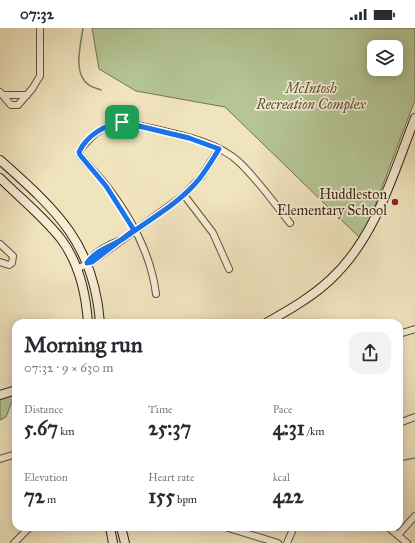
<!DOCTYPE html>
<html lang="en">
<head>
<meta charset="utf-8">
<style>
  :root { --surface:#fff; --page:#f2f2f3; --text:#2b2b33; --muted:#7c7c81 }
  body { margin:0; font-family:"IM FELL Great Primer",serif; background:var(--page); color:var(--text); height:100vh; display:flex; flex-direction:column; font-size:15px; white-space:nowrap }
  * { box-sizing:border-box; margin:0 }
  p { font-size:13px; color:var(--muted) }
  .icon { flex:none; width:22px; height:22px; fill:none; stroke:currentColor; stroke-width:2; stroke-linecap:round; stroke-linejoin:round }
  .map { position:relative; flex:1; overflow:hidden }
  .panel { position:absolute; left:12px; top:291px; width:391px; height:212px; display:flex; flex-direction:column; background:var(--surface); border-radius:12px; box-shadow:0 2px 10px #0003 }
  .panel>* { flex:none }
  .tools { position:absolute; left:367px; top:12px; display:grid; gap:8px }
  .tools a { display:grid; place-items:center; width:36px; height:36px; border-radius:8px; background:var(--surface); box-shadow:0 2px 10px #0003; font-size:20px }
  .pin { position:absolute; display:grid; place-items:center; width:34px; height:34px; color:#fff; margin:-17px; border-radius:8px; box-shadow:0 2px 6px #0006 }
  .round { display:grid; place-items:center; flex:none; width:42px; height:42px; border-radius:12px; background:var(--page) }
  .summary { display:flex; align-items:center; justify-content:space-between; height:68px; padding:0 12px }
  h1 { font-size:22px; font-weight:700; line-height:30px }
  .figures { display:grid; grid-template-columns:repeat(3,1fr); gap:6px; height:68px; padding:4px 12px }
  .figures div { display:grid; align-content:center }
  .figures b { font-size:20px; font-weight:700 }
  .figures small { font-size:11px; font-weight:400 }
  .figures p { font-size:11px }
  .status { display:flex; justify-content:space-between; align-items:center; height:28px; padding:0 20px; background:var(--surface); direction:ltr }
  .status svg { height:11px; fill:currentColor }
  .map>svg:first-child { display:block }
  .green { fill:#b5c595; stroke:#777254; fill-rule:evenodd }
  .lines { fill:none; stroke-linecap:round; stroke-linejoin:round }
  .stream { stroke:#747f70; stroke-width:1.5 }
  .street-casing { stroke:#67503d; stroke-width:8 }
  .secondary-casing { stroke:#391f12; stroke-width:10 }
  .street { stroke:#f5edd5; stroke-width:6 }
  .secondary { stroke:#f5edd5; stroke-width:8 }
  .route-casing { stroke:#fff; stroke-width:8 }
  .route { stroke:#1a73e8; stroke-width:5 }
  .poi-dot { fill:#8f2418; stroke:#f5edd5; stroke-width:1.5 }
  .labels { text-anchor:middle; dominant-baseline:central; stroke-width:3.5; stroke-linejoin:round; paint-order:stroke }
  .park-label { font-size:14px; font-style:italic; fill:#5e5139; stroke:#f5edd5 }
  .poi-label { font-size:14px; fill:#391f12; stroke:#f5edd5; text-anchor:end }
</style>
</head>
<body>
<div class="status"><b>07:32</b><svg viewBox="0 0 49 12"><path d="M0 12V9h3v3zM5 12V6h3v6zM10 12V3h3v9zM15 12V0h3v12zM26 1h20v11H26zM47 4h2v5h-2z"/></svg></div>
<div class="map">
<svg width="415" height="515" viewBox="0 0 415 515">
  <rect width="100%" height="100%" fill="#f0e4be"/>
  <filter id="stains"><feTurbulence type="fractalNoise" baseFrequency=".005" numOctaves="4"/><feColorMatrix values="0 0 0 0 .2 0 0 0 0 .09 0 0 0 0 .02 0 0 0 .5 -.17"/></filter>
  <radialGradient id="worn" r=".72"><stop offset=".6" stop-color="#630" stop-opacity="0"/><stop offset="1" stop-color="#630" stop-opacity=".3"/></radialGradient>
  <g class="green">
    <path d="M92,0H415V72L362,212L225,79L136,63L99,41ZM374,19H396V41H374Z"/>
    <polygon points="16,363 6,389 0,392 0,368"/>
  </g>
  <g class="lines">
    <g class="stream">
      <path d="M83,0C81,16 72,46 89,57C92,60 97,60 101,62"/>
      <polyline points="399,433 415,430"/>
    </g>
    <defs>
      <g id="street">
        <polyline points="0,64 11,77 18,77 32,61 40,48 40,0"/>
        <polyline points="4,67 27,67"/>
        <polyline points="184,167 213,205 229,241"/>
        <polyline points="0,216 13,228 12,235 9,237 0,234"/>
        <path d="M87,235C94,224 109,216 121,212"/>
        <polyline points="76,241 92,234 184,167 201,149 219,121"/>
        <path d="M156,266C151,226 130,188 106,157C98,147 88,137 80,127C79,121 83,118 87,114C100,100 111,93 130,95C163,104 214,110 239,134C258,152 274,175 290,195"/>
        <polyline points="399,306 415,301"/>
        <polyline points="399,395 415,389"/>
        <polyline points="0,431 16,426"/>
        <polyline points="186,499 192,499"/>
        <polyline points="225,499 278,515"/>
        <polyline points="388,499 407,515"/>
        <polyline points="398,507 415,488"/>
        <polyline points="14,515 30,499"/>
        <polyline points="287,515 294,499"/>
      </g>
      <g id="secondary">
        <path d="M0,132C56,182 94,215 100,295"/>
        <path d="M0,150C20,170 43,188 61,211C79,235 86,266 88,295"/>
        <path d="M266,295C289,282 312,269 331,251C376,209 393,146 415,90"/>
        <polyline points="0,367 16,362"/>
        <polyline points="110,499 113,515"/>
        <polyline points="121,499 125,515"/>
      </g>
    </defs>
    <use href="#street" class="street-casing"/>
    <use href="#secondary" class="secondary-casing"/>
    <use href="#street" class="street"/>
    <use href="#secondary" class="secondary"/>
  </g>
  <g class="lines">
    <defs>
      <path id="route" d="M122,94C105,97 87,107 79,124L80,127L106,158L134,202L92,234L87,235C97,220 115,218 127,208C149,192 174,178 193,158C203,148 211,134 219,121L189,110L122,94"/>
    </defs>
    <use href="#route" class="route-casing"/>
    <use href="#route" class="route"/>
  </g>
  <circle class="poi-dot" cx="395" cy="174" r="4"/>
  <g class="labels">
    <g class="park-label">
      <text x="311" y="60">McIntosh<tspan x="311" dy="16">Recreation Complex</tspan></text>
    </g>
    <g class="poi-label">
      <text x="387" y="166">Huddleston<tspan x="387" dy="16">Elementary School</tspan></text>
    </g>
  </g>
  <rect width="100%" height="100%" filter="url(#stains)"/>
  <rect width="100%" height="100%" fill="url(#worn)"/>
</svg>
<div class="tools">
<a><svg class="icon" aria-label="layers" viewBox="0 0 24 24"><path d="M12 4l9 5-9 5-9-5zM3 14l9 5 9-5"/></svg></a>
</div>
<div class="pin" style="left:122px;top:94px;background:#1e9e55"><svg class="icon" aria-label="arrive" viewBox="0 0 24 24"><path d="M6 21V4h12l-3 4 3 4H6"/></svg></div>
<section class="panel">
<div class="summary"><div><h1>Morning run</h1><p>07:32 · 9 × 630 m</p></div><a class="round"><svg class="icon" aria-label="share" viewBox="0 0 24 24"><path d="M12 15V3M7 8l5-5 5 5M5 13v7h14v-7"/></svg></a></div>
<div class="figures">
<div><p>Distance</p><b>5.67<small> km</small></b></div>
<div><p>Time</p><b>25:37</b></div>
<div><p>Pace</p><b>4:31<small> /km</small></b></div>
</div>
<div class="figures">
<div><p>Elevation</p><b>72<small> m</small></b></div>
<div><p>Heart rate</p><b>155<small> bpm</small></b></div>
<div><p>kcal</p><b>422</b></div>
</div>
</section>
</div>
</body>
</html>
